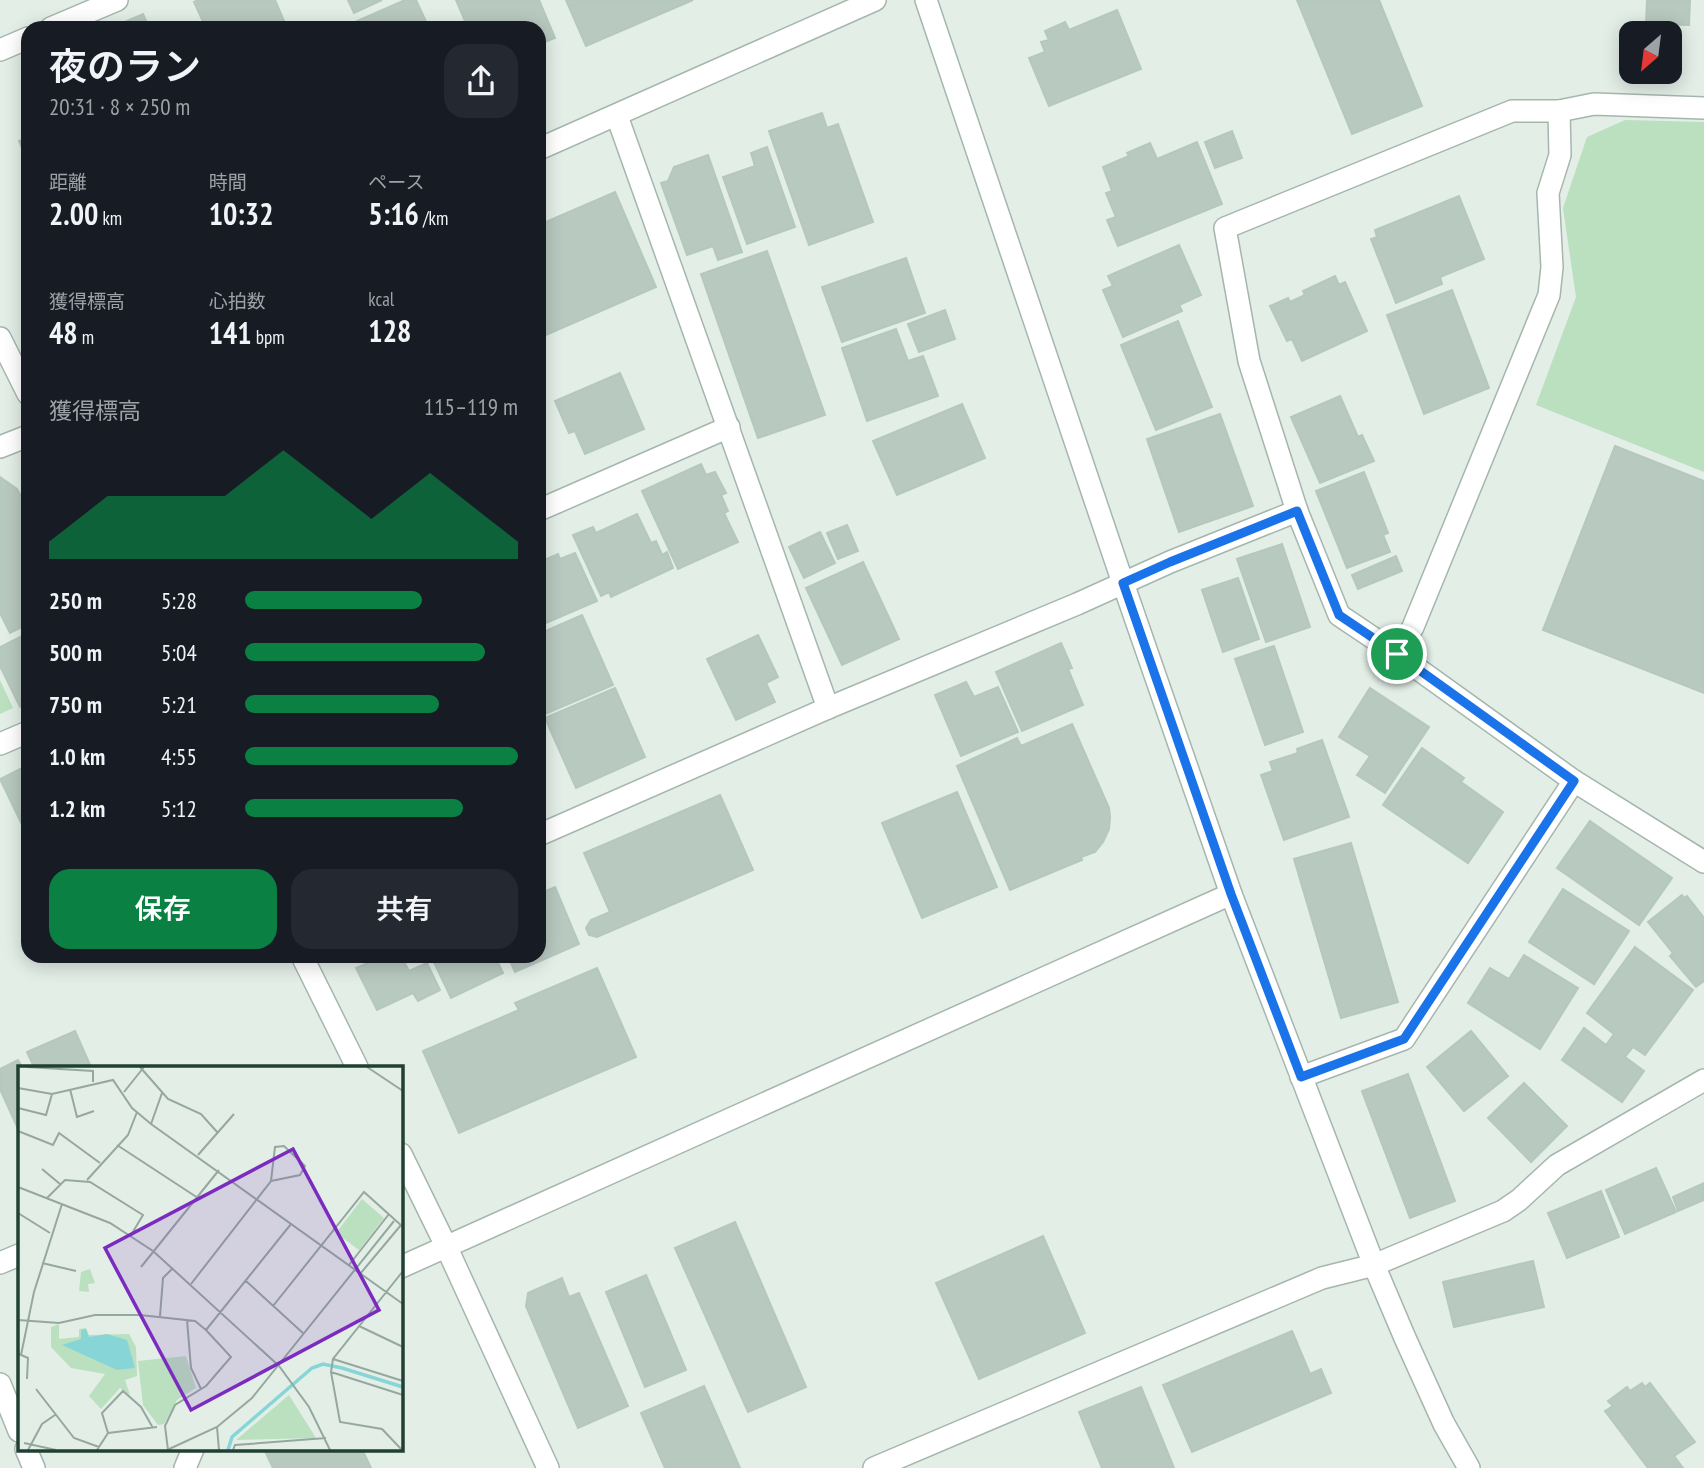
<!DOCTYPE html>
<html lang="ja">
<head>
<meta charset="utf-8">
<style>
  :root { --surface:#171b24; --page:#242831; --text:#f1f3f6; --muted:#9ea1a6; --accent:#0b8043 }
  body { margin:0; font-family:"PT Sans Narrow","Noto Sans JP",sans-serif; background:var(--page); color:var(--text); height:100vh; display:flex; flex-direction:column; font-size:26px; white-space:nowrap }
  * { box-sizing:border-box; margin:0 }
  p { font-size:23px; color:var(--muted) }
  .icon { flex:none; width:38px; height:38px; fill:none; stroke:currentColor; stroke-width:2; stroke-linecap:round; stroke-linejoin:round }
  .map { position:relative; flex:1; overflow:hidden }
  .drawer { position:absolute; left:21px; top:21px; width:525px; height:942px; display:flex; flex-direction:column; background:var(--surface); border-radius:21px; box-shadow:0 4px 18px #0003 }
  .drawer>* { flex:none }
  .needle { width:46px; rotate:208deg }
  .fabs { position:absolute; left:1619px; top:21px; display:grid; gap:14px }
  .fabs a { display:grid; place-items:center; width:63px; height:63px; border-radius:14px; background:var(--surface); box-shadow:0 4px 18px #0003; font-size:35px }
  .pin { position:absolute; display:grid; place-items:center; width:60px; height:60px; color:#fff; margin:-30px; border:4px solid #fff; border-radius:50%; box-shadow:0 2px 7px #0007 }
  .round { display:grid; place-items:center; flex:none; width:74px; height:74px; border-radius:21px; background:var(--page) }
  .headline { display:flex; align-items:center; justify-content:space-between; height:119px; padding:0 28px }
  h1 { font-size:38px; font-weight:600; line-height:52px }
  .figures { display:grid; grid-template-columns:repeat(3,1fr); gap:10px; height:119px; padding:7px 28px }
  .figures div { display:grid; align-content:center }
  .figures b { font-size:30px; font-weight:600 }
  .figures small { font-size:19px; font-weight:400 }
  .figures p { font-size:19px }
  .chart { height:196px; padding:14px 28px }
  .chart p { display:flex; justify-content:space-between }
  .chart svg { width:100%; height:126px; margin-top:7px; fill:var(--accent); opacity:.7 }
  .cta { display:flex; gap:14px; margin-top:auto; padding:14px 28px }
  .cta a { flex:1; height:80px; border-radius:21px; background:var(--accent); color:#fff; font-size:28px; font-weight:600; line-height:80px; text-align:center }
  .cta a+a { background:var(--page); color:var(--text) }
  ul { padding:0 28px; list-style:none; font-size:23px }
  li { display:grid; grid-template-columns:112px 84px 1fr; align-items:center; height:52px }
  li i { height:18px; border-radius:9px; background:var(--accent) }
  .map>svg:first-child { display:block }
  .green { fill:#bae0bf }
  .building { fill:#b8c9c0; stroke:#b4c8bd; stroke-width:2 }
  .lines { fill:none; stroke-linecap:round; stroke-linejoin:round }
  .minor-casing { stroke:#a5b6ae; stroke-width:24 }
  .minor { stroke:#fff; stroke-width:21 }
  .route-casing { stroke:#fff; stroke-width:14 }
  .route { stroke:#1a73e8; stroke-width:9 }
  .inset-river { fill:none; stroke:#87d5d7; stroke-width:3.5 }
  .inset-road { fill:none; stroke:#95a89f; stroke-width:2 }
  .view { fill:#7b2cbf; fill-opacity:0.15; stroke:#7b2cbf; stroke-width:3.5 }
  .inset-edge { fill:none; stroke:#214034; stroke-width:3.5 }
</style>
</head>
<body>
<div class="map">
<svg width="1704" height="1468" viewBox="0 0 1704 1468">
  <rect width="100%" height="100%" fill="#e3eee7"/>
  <g class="green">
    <polygon points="1625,120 1704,122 1704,472 1536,405 1576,297 1563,208 1587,137"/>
    <polygon points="0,680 13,708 0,714"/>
  </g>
  <g class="building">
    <polygon points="198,0 275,0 287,28 206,28 194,2"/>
    <polygon points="348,0 382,0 354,13"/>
    <polygon points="405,0 416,0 429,28 358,28 355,22"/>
    <polygon points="456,0 539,0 555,38 539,44 539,28 468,28"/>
    <polygon points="566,0 693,0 586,46"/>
    <polygon points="1297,0 1379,0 1422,106 1352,134"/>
    <polygon points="1647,0 1690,0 1689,25 1646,24"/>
    <polygon points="1117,10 1141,69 1049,106 1029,58 1045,52 1041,42 1049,40 1045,31 1065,22 1069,30"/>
    <polygon points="143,14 149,28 111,28"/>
    <polygon points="822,113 827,128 838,124 873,222 809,245 769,131"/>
    <polygon points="1232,131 1242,158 1215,168 1205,142"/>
    <polygon points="28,137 28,162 19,141"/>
    <polygon points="1197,142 1222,204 1118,246 1107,220 1116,217 1106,193 1112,191 1103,167 1129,156 1127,153 1150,143 1157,159"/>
    <polygon points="767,147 795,227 747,244 723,177 755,166 751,153"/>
    <polygon points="708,155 742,252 718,260 713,246 687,255 661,183 668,181 674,167"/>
    <polygon points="615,192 656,287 539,338 539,225"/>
    <polygon points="1459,196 1484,259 1440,277 1442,284 1396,303 1371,239 1377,237 1375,230"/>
    <polygon points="1179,245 1201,295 1179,305 1182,311 1123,337 1103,290 1113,286 1108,276"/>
    <polygon points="767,251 825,415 758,438 701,274"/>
    <polygon points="906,258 925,313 842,342 822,287"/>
    <polygon points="1335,276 1339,285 1345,282 1367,331 1302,361 1292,339 1287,341 1270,306 1288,298 1290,302 1305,295 1303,291"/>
    <polygon points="1452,290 1489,388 1424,414 1387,315"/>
    <polygon points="945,310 955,339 919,352 908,324"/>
    <polygon points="1178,321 1212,407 1156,430 1121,345"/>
    <polygon points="896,329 908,361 923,356 938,396 867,421 842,348"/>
    <polygon points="620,373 644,429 585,454 575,431 569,433 555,401"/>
    <polygon points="1340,396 1358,437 1362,435 1374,461 1320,483 1291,417"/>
    <polygon points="962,404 985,458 897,495 873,441"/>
    <polygon points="1220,414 1253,506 1179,532 1147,439"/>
    <polygon points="1615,446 1704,481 1704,693 1543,630"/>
    <polygon points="701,464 706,475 715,472 726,493 721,495 728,511 724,513 738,542 678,569 642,491"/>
    <polygon points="1364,472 1388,533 1383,535 1390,552 1347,568 1316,491"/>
    <polygon points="0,477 17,489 28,509 28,624 10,633 0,613"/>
    <polygon points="637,514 651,543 656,541 662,555 667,552 673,568 611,597 609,592 601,596 573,535 593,527 596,533"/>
    <polygon points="847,525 858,551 838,559 827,533"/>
    <polygon points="820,532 835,563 804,578 789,547"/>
    <polygon points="1282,544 1310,627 1266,642 1237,559"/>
    <polygon points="575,553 597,601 539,626 539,555 542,561 558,554 560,559"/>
    <polygon points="1396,556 1402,571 1358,589 1352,575"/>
    <polygon points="863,562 899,639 842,665 806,588"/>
    <polygon points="1238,578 1259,639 1223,652 1202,590"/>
    <polygon points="582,615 613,685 545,714 539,700 539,634"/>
    <polygon points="28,633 28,703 20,707 0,666 0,647"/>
    <polygon points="758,635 778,677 766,683 775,702 736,720 707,659"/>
    <polygon points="1061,643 1072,668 1068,669 1083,705 1022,731 996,672"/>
    <polygon points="1274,646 1303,732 1265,745 1235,659"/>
    <polygon points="966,682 974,697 998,687 1018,732 961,756 935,695"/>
    <polygon points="615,688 645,757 576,788 545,718"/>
    <polygon points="1370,688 1429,727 1385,793 1357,775 1370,756 1339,737"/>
    <polygon points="1072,724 1109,808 1110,817 1109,829 1103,842 1095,852 1081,857 1082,860 1010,890 957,766 1017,738 1021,746"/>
    <polygon points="1322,740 1349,817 1284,840 1261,775 1273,771 1270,762 1298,753 1297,749"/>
    <polygon points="1422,748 1464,778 1461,782 1503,812 1468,863 1383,805"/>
    <polygon points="28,765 28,837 0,779"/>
    <polygon points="957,792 997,887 922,918 882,823"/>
    <polygon points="720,795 753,870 597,937 589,935 586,928 591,920 610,912 584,853"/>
    <polygon points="1590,821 1672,878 1639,925 1557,868"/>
    <polygon points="1351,843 1398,1002 1341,1018 1294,859"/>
    <polygon points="555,887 579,944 515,972 508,956 539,956 539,894"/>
    <polygon points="1563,889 1629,931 1594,984 1529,942"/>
    <polygon points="1682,895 1684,898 1687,896 1704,918 1704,981 1696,987 1670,956 1673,953 1648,922"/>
    <polygon points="1635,947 1693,990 1645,1055 1633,1047 1625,1057 1644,1071 1622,1102 1562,1060 1584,1028 1606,1045 1614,1034 1587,1013"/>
    <polygon points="1524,955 1578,988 1540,1049 1468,1003 1490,968 1509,979"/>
    <polygon points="384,956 401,956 409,971 427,963 440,990 418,1001 413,993 377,1010 356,968"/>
    <polygon points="431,956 495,956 503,973 451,998"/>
    <polygon points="597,968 636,1057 459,1133 423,1051 519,1010 515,1003"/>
    <polygon points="75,1031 91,1067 34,1067 27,1052"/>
    <polygon points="1471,1031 1508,1076 1464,1111 1427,1067"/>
    <polygon points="18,1060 22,1067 19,1067 19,1131 0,1089 0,1069"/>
    <polygon points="1408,1074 1455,1201 1410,1218 1362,1091"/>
    <polygon points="1524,1083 1567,1126 1531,1162 1488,1118"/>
    <polygon points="1656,1168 1676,1212 1625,1234 1606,1190"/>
    <polygon points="1704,1183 1704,1200 1678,1211 1673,1197"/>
    <polygon points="1601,1191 1619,1237 1567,1258 1548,1213"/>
    <polygon points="735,1222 806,1387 748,1412 675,1248"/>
    <polygon points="1043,1236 1085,1333 979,1379 936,1283"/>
    <polygon points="1533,1261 1544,1307 1454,1327 1443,1282"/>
    <polygon points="646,1275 686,1370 645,1387 606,1292"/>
    <polygon points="562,1278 569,1297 579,1293 628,1406 578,1428 526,1306 528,1293"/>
    <polygon points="1292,1331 1310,1374 1321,1369 1331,1393 1192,1452 1163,1385"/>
    <polygon points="1642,1383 1645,1387 1650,1383 1695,1442 1674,1456 1683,1468 1648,1468 1605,1411 1613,1406 1608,1401 1627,1387 1630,1391"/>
    <polygon points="704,1386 740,1468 665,1468 641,1413"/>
    <polygon points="1141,1387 1174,1468 1102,1468 1079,1412"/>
    <polygon points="266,1449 362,1449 371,1468 273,1468 265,1451"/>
  </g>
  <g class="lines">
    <defs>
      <g id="minor">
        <polyline points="926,0 1123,583 1231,894 1374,1265 1405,1338 1444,1424 1469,1468"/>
        <polyline points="51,28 117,0"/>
        <polyline points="0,50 28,38"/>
        <polyline points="1704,108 1594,104 1559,111 1512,111 1225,228 1249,361 1297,511 1339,615 1397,654 1574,781 1704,862"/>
        <polyline points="617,116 828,708"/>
        <polyline points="539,149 875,0"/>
        <polyline points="0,338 28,394"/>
        <polyline points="0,447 28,436"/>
        <polyline points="539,510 729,427"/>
        <polyline points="1397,654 1413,627 1549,295 1552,267 1548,193 1560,155 1559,111"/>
        <polyline points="0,744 28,732"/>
        <polyline points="539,835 828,708 1077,604 1170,562 1297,511"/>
        <polyline points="302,956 357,1067"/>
        <polyline points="1301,1077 1404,1039 1574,781"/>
        <polyline points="401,1154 446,1246 548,1468"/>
        <polyline points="0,1263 19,1255"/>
        <polyline points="401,1267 1231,894"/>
        <polyline points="0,1384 19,1431"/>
        <polyline points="26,1449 34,1468"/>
        <polyline points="185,1468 193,1449"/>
        <polyline points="874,1468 1322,1278 1374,1265 1503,1211 1519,1200 1557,1165 1704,1080"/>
      </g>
    </defs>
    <use href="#minor" class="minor-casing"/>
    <use href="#minor" class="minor"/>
  </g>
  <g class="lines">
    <defs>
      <polygon id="route" points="1297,511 1339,615 1397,654 1574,781 1404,1039 1301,1077 1231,894 1123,583 1170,562"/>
    </defs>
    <use href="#route" class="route-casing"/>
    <use href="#route" class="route"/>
  </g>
  <g transform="translate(18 1066)">
    <rect width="385" height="385" fill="#e3eee7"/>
    <path d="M344,133L366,152L341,184L318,167ZM72,203L77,217L70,218L71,226L61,225L63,206ZM41,258V273L61,271V263L68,262L71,269L111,268L118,281L119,310L107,314L112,329L102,322L83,343L71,330L87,308L53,302L33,281V261ZM168,290L178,322L159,334L146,358L140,359L125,339L120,295ZM271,329L298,372L218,374Z" fill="#bae0bf"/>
    <path d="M68,263L71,271L89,268L109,274L117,302L99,304L44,279L63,273V264Z" fill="#87d5d7"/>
    <path class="inset-river" d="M210,384L214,371L294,302L305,298L324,302L385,321"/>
    <path class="inset-road" d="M9,1L75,5V16M122,1L150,33L183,48L200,67M349,1L385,25M0,22L34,28L95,14L114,42L133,58L385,238M52,23L59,51L76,45M106,26L126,1M0,42L28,49L34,28M133,58L144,27M0,65L35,79L41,67L82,97M99,79L180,132M180,89L216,48M24,103L42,118M69,114L110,69L119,46M0,121L92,157L135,185L261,300L291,341L312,384M29,132L47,114L72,116L125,149L113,169M0,147L32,167M24,197L58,205M331,199L371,148M123,201L201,104M342,208L383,159M228,215L286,268M173,218L253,115L257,81L266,80L287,100L282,109L253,115M255,240L346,126L385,161M142,250L145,212L155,202M0,254L41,257L77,249H122L177,255L188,264L213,291L188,320L157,339L147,360L150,384M169,254L173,302L183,323M341,260L385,281M188,264L273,158M1,288L10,292L9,313M3,289L16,226L44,138M315,293L385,315M313,306L385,329M18,323L56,372L81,381M199,361L201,384M90,367L139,361M6,377L38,384M10,384L24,358L37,349M79,384L90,367L84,347L105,325L123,341L135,362M149,384L199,361L234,332L376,155M215,384L217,379L308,372M384,384L364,363L322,356L313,306L315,293L385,205"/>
    <path class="view" d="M275,83L361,244L173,344L87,182Z"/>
    <rect width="385" height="385" class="inset-edge"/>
  </g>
</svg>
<div class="fabs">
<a><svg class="needle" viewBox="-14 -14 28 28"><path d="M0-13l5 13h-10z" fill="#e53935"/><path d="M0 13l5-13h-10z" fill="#9ea1a6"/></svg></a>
</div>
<div class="pin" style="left:1397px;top:654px;background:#1e9e55"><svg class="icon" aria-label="arrive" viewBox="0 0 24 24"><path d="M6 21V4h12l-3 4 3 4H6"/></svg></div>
<section class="drawer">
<div class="headline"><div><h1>夜のラン</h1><p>20:31 · 8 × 250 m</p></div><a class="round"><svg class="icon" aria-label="share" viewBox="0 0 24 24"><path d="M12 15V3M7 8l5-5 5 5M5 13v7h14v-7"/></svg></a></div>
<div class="figures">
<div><p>距離</p><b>2.00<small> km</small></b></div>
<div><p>時間</p><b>10:32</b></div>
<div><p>ペース</p><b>5:16<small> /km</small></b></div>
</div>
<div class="figures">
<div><p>獲得標高</p><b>48<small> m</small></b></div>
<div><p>心拍数</p><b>141<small> bpm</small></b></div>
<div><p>kcal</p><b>128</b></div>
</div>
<div class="chart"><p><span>獲得標高</span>115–119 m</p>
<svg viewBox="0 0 160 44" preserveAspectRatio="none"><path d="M0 44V38L10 30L20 22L30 22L40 22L50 22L60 22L70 14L80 6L90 14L100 22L110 30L120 22L130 14L140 22L150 30L160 38V44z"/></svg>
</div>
<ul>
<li><b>250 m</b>5:28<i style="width:65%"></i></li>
<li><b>500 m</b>5:04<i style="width:88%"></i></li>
<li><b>750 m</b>5:21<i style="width:71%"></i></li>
<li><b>1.0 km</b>4:55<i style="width:100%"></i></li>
<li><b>1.2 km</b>5:12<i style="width:80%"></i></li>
</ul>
<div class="cta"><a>保存</a><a>共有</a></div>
</section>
</div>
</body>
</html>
